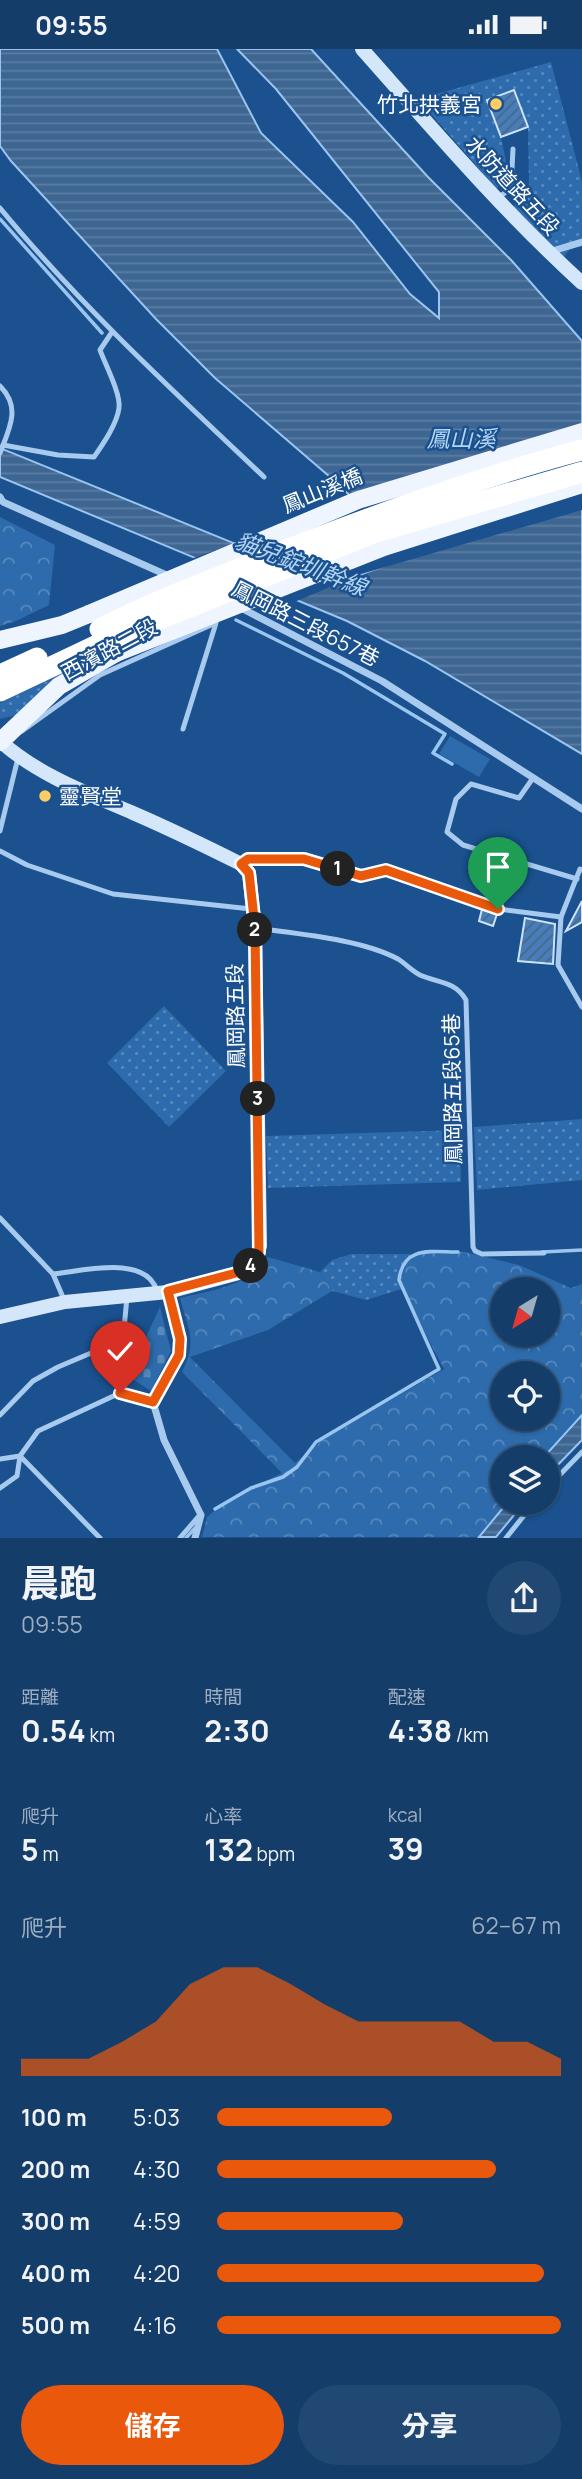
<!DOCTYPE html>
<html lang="zh-TW">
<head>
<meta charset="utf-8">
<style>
  :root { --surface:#143d6a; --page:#214872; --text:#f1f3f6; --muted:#9daec1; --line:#33567e; --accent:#ea580c }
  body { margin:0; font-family:Manrope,"Noto Sans TC",sans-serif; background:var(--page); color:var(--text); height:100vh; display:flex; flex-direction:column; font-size:26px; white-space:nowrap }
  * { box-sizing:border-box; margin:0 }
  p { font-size:23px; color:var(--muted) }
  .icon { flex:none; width:38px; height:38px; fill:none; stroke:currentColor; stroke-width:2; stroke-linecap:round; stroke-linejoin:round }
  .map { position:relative; height:1489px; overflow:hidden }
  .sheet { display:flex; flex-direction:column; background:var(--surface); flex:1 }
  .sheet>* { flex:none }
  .needle { width:46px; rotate:217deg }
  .fabs { position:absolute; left:490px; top:1228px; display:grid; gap:14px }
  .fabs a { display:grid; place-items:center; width:70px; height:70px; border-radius:50%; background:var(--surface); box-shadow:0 2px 5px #0004,0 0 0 2px var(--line); font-size:35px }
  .pin { position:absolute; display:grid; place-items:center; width:60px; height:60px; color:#fff; margin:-72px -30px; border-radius:50% 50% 50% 0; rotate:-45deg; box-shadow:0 0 7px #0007 }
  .pin .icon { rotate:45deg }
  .km { position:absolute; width:35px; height:35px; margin:-18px; border-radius:50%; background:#222; color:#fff; font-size:19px; line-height:35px; text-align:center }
  .round { display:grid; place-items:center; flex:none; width:74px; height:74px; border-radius:37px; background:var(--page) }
  .summary { display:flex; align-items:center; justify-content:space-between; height:119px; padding:0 21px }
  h1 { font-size:38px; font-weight:700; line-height:52px }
  .metrics { display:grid; grid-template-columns:repeat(3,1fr); gap:10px; height:119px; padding:7px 21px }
  .metrics div { display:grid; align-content:center }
  .metrics b { font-size:30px; font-weight:700 }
  .metrics small { font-size:19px; font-weight:400 }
  .metrics p { font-size:19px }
  .chart { height:196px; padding:14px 21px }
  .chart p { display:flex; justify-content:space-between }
  .chart svg { width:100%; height:126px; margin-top:7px; fill:var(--accent); opacity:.7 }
  .button { display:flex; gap:14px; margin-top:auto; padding:14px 21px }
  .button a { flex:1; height:80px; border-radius:42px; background:var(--accent); color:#fff; font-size:28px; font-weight:700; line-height:80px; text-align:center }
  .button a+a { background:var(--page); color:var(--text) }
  ul { padding:0 21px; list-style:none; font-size:23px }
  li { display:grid; grid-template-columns:112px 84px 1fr; align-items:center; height:52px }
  li i { height:18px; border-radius:9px; background:var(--accent) }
  .status { display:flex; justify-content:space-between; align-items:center; height:49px; padding:0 35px; background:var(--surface); direction:ltr }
  .status svg { height:19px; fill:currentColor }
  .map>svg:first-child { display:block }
  .green { fill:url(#green-dots) }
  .forest { fill:url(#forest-crowns); fill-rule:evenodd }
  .cemetery { fill:url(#cemetery-stones) }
  .pitch { fill:#2d6bac }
  .water { fill:url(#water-rules); stroke:#9ac5f0; stroke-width:2 }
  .pier { fill:#1a518e }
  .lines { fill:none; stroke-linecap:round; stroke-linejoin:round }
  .stream { stroke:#9ac5f0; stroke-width:3.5 }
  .building { fill:url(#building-hatch); stroke:#cde3fa; stroke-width:2 }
  .lane { stroke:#a7caee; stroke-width:5 }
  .street { stroke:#a7caee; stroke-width:7 }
  .secondary { stroke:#d4e6fa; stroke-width:14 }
  .primary { stroke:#eef5ff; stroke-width:18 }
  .highway { stroke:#fff; stroke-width:21 }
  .primary-bridge { stroke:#eef5ff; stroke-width:18 }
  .highway-bridge { stroke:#fff; stroke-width:21 }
  .route-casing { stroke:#fff; stroke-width:14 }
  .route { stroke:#ea580c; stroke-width:9 }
  .poi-dot { fill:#ffcd64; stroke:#1a518e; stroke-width:2.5 }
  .labels { text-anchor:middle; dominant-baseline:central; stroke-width:5; stroke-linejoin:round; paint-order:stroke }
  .poi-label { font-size:21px; fill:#fff; stroke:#1a518e; text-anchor:end }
  .street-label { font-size:21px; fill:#fff; stroke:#1a518e }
  .water-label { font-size:23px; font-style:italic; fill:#b3d4f5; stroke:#1a518e }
</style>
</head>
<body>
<div class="status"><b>09:55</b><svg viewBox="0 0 49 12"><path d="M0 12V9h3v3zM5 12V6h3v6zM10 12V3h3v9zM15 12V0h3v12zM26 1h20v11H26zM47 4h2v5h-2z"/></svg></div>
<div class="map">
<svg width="582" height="1489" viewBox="0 0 582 1489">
  <defs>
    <pattern id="green-dots" width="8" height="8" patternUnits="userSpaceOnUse" patternTransform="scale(1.75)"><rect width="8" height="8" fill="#2d6bac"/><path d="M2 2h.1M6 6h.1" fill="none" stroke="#5789bd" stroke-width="1.8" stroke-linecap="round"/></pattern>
    <pattern id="forest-crowns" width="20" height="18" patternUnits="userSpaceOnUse" patternTransform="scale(1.75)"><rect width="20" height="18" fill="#2d6bac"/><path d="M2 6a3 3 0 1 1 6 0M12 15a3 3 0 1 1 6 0" fill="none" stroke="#5789bd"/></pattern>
    <pattern id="cemetery-stones" width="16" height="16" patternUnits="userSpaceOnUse" patternTransform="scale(1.75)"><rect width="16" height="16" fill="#2d6bac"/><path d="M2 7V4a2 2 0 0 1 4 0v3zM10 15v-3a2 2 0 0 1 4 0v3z" fill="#5789bd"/></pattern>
    <pattern id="water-rules" width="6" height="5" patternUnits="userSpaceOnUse" patternTransform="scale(1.75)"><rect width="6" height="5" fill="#3e6692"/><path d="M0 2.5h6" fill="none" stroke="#5b7da2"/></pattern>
    <pattern id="building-hatch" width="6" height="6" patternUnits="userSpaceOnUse" patternTransform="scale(1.75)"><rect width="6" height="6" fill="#477db8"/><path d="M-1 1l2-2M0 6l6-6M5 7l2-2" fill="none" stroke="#496787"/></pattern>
  </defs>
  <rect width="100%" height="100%" fill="#1a518e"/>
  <g class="green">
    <polygon points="551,13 582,132 582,191 574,194 562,211 512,159 529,138 528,78 514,41 487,51 501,88 508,122 497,140 418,50"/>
    <polygon points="96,609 16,666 0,670 0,654"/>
    <polygon points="164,957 226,1022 169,1078 107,1014"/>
    <polygon points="582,1070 582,1131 477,1141 474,1078"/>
    <polygon points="459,1081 461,1133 268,1139 266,1087"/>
    <polygon points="351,1205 421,1205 403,1215 402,1240 366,1251 332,1242 320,1223 332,1211"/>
  </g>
  <g class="forest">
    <polygon points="0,468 55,496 49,556 16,572 0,577"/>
    <path d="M464,1203L519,1216L571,1239L582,1235V1366L543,1409H502V1454H507L479,1488H202L207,1468L229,1450L282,1424L182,1323C198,1291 188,1281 180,1249C213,1241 247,1238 268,1208L320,1223L332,1242L268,1281L190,1308L295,1414L324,1390L444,1320L402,1240V1215L421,1205ZM502,1241H548V1286H502ZM502,1325H548V1370H502Z"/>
  </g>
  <polygon class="cemetery" points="160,1258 171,1302 151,1342 128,1327"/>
  <polygon class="pitch" points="450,687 490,710 479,728 439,705"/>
  <g class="water">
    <polygon points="0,0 217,0 261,84 353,173 410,245 439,269 439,243 276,40 237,0 311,0 428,128 512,212 582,292 582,705 425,612 347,572 0,428 0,399 334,535 412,507 337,434 215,329 156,270 11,112 0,97"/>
    <polygon points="582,1366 582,1391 548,1426 548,1409 543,1409"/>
    <polygon points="507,1454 524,1454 496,1488 479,1488"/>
  </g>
  <polygon class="pier" points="582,377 582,461 361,525 292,554 188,511 239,493 334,532 365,521 406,505 349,452 452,413"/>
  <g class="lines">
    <g class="stream">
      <polyline points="0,170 102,284"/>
      <polyline points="236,571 343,624 445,685 433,704 452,715"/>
      <polyline points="542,1203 582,1201"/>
      <path d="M215,1460L251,1439L283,1428L297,1418L316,1393L439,1320L399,1231C403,1196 432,1203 458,1203"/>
      <polyline points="186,1489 196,1478"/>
    </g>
  </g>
  <g class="building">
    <polygon points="514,41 528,78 501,88 487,51"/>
    <polygon points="582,852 582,873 566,882"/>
    <polygon points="482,860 497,865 493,877 479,872"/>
    <polygon points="525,869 555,875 553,915 518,912"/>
  </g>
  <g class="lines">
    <g class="lane">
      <polyline points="498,149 511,139 513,100"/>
      <path d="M0,159C80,256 172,341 264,428"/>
      <path d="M0,337C21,358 10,378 0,404"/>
      <path d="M3,396L58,406L94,408C103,395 117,375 119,359C121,345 105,315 100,301L112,283"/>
      <polyline points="183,680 216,574"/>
      <polyline points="22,682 100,626 211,576"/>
      <polyline points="533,729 519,749 471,735 456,750 447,783 463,796 577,830"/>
      <polyline points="0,782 18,709"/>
      <polyline points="0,802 27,816 113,845 251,860"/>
      <polyline points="243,814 248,810 304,810 361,827 386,821 498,860 561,868"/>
      <polyline points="582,821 580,820 561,868 558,916 582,958"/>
      <path d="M255,879C297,885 361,890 398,910C406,915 412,922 420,926C438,934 455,932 466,951L473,1198L475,1202L482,1205L544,1204"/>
      <polyline points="0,1169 53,1225 65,1253"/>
      <path d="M53,1225C83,1222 146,1205 157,1242"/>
      <polyline points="0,1366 33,1332 58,1318 110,1296 124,1280 127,1248"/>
      <polyline points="20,1407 100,1489"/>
      <polyline points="0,1410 20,1407"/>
      <polyline points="548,1438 582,1403"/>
      <polyline points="0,1439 17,1427 20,1407 38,1382 120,1344 153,1353"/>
      <polyline points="180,1489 199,1467"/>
      <polyline points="506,1489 534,1454"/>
    </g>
    <g class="street">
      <polyline points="549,203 582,193"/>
      <polyline points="0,448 3,453 171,528"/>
      <polyline points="239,558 382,632 582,760"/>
      <polyline points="168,1243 180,1290 179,1306 153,1353 164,1391 201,1466 195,1489"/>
    </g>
    <g class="secondary">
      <path d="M362,0C433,80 503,162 582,234"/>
      <path d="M0,692C38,726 87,744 133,764C170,780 205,797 241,815L249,824L255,879L260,1197L253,1215L239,1224L168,1243L65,1253L0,1268"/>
    </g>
    <g class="primary">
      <polyline points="0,591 62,576 89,565"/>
      <polyline points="0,693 59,637 116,604"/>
    </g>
    <g class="highway">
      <polyline points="0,626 37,609"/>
      <polyline points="0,642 108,591"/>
    </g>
    <g class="primary-bridge">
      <polyline points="89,565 358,451 582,383"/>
      <polyline points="116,604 384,498 582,435"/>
    </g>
    <g class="highway-bridge">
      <path d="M100,580C152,553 207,533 261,511C366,469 473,430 582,401"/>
      <polyline points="108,591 373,484 582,423"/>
    </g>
  </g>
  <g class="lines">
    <defs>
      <polyline id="route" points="120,1344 153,1353 179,1306 180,1290 168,1242 244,1222 253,1215 259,1203 255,878 249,824 241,815 248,810 304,810 361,827 386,821 498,860"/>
    </defs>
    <use href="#route" class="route-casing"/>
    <use href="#route" class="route"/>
  </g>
  <g class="poi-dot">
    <circle cx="496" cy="55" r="7"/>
    <circle cx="45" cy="747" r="7"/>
  </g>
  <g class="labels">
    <g class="poi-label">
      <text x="482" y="55">竹北拱義宮</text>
      <text x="59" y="747" text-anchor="start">靈賢堂</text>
    </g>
    <g class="street-label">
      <text transform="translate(513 136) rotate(47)">水防道路五段</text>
      <text transform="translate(322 441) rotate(-22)">鳳山溪橋</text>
      <text transform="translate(306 574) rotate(27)">鳳岡路三段657巷</text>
      <text transform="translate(109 600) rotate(-28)">西濱路二段</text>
      <text transform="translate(235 967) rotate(-91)">鳳岡路五段</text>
      <text transform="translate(452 1040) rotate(-91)">鳳岡路五段65巷</text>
    </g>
    <g class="water-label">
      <text x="461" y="389">鳳山溪</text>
      <text transform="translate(301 514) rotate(21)">貓兒錠圳幹線</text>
    </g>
  </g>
</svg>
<div class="fabs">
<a><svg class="needle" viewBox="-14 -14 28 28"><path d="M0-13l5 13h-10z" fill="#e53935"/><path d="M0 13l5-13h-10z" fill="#9daec1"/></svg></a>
<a><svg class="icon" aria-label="locate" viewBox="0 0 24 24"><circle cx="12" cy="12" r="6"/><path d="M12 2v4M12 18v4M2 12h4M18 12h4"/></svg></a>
<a><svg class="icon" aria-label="layers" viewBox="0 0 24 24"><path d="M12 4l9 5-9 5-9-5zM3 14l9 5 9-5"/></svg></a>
</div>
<div class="pin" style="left:498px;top:860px;background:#1e9e55"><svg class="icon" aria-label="arrive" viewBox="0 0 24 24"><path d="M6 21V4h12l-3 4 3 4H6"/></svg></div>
<div class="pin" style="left:120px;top:1344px;background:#d93025"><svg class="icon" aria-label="check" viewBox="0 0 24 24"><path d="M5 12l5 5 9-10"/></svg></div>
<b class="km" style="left:338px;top:820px">1</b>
<b class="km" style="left:255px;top:881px">2</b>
<b class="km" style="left:258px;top:1050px">3</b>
<b class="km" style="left:251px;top:1217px">4</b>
</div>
<section class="sheet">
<div class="summary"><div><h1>晨跑</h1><p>09:55</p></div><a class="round"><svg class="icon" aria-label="share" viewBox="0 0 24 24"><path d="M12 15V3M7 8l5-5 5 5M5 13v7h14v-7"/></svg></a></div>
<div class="metrics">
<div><p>距離</p><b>0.54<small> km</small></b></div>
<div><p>時間</p><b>2:30</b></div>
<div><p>配速</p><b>4:38<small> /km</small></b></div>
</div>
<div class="metrics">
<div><p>爬升</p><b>5<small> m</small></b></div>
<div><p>心率</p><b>132<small> bpm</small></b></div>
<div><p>kcal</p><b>39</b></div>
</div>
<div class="chart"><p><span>爬升</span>62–67 m</p>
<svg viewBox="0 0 160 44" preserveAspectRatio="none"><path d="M0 44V38L10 38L20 38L30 32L40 25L50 12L60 6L70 6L80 12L90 19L100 25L110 25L120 25L130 25L140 32L150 32L160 38V44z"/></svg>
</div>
<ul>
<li><b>100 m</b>5:03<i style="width:51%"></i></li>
<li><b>200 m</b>4:30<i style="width:81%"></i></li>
<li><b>300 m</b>4:59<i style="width:54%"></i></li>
<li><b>400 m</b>4:20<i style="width:95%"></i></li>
<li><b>500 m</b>4:16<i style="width:100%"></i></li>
</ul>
<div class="button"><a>儲存</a><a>分享</a></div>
</section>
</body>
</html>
